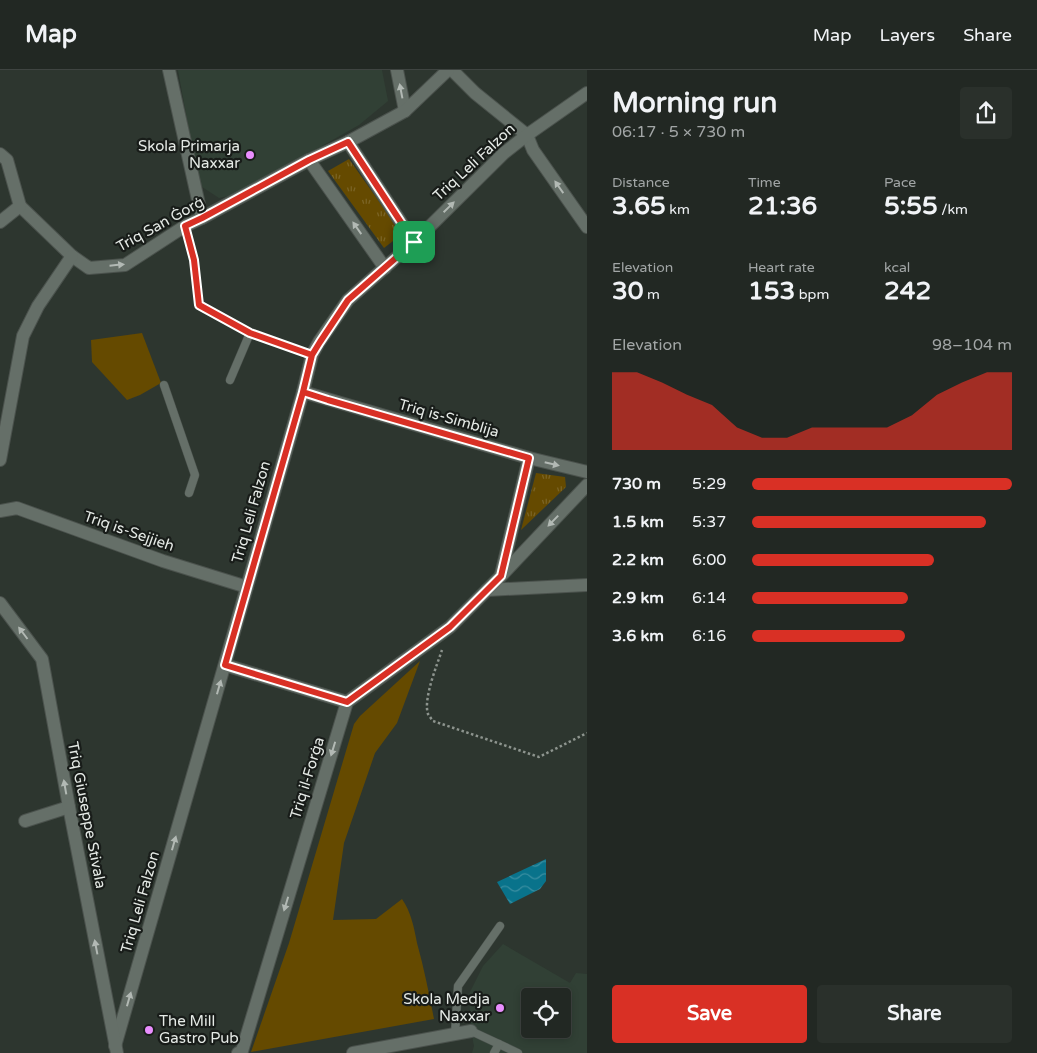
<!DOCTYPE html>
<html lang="en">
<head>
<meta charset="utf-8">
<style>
  :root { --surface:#222823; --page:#2a302b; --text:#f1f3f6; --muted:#a2a6a6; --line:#3f4441; --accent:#d93025 }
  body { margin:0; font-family:"Varela Round",sans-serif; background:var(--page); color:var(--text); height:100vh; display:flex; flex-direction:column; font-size:19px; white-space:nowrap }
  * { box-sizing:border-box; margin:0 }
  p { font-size:16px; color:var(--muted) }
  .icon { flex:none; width:28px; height:28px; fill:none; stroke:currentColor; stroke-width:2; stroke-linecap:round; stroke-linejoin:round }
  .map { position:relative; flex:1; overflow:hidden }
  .drawer { display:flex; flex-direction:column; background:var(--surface); width:450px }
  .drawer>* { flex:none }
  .controls { position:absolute; left:521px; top:918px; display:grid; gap:10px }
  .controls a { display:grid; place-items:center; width:50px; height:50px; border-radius:5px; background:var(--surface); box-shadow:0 2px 8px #0003,0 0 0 1px var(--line); font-size:25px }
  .pin { position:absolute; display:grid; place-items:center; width:42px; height:42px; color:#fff; margin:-21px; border-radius:10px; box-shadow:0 2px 8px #0006 }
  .round { display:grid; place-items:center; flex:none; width:52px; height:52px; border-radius:5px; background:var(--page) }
  .head { display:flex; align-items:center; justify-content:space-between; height:85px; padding:0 25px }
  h1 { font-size:28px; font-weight:800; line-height:38px }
  .figures { display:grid; grid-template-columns:repeat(3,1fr); gap:8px; height:85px; padding:5px 25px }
  .figures div { display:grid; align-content:center }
  .figures b { font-size:25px; font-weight:800 }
  .figures small { font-size:14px; font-weight:400 }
  .figures p { font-size:14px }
  .chart { height:140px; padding:10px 25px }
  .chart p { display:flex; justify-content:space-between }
  .chart svg { width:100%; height:90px; margin-top:5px; fill:var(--accent); opacity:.7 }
  .button { display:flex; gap:10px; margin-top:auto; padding:10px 25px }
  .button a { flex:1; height:58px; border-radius:5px; background:var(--accent); color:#fff; font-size:20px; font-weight:800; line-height:58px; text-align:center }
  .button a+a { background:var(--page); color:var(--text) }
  ul { padding:0 25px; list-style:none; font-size:16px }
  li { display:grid; grid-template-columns:80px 60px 1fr; align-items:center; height:38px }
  li i { height:12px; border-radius:6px; background:var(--accent) }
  header { display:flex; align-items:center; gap:30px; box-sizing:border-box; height:70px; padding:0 25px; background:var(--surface); border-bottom:1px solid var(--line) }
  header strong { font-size:24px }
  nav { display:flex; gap:28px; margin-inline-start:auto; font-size:18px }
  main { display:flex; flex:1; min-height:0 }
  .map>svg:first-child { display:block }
  .built { fill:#314035; fill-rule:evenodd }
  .grass { fill:#654a00 }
  .park { fill:url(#park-tufts) }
  .water { fill:url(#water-waves) }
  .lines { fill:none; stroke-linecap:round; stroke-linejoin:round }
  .lane-casing { stroke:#4b524d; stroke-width:9 }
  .street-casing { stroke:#4b524d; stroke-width:14 }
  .secondary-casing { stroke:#4b524d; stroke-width:14 }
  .path { stroke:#8d948e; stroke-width:2.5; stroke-dasharray:2.5 2.5; stroke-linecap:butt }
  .lane { stroke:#656f68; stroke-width:8 }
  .street { stroke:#656f68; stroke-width:12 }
  .secondary { stroke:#656f68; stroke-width:12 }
  .oneway { fill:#b2b9b4 }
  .route-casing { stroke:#fff; stroke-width:10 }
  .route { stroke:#d93025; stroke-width:6 }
  .poi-dot { fill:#e98efe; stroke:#181c19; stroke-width:2 }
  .labels { text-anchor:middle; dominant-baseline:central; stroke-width:4.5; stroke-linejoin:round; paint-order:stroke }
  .poi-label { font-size:15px; fill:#e5eae6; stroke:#181c19; text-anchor:end }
  .street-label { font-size:15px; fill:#e5eae6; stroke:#181c19 }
</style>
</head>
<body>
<header>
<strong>Map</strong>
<nav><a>Map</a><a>Layers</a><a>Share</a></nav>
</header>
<main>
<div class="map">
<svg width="587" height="983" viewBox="0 0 587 983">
  <defs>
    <pattern id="park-tufts" width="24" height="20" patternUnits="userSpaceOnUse" patternTransform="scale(1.25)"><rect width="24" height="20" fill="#654a00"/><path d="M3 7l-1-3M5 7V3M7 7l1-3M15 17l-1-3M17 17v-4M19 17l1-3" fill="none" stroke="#7b6425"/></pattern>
    <pattern id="water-waves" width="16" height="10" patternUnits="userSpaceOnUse" patternTransform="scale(1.25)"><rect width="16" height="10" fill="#09738b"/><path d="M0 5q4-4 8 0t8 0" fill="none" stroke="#398ea1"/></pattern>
  </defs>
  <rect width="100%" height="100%" fill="#2d362f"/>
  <g class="built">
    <polygon points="178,0 382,0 388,31 359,55 237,124 219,128 199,115"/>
    <path d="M503,874L570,913L576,903L587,904V983H472L474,976L471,961L469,924L483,896ZM530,926H562V959H530Z"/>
  </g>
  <g class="grass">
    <polygon points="142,263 161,313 140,325 127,330 92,292 91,270"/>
    <path d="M420,591L397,653L375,683L344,773L333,850L376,849L402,829C411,842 414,857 417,873C424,898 429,923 434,949L251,982L289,873L354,654L360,646Z"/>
  </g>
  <g class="park">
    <polygon points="349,89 402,164 384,178 328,101"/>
    <polygon points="536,403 565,407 566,417 521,460"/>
  </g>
  <polygon class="water" points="546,789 546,811 540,819 510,834 497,812"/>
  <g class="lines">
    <defs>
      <g id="lane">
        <polyline points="185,156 194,190 199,235 250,263 312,285"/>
        <polyline points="230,310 250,263"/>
        <polyline points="164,315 195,405 189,423"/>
        <polyline points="471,961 518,983"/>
        <polyline points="455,964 458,916 500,856"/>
        <polyline points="494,983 499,974"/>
      </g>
      <g id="street">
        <polyline points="169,0 202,148"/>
        <polyline points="397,0 405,41"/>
        <polyline points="452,0 475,23 527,65 533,80 587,157"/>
        <polyline points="348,72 414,172"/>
        <polyline points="309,90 385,198"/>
        <polyline points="20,136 72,186 89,198 125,195 185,156 202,148 309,90 348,72 405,41 448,0"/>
        <polyline points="303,322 529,388 587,402"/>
        <polyline points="0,390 23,266 38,236 72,186"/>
        <polyline points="0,441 17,438 163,491 247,517"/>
        <polyline points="501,505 529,388"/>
        <polyline points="487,520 587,515"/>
        <polyline points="225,595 347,632"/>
        <polyline points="25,751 69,737"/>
        <polyline points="115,976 303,322 312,285 319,272 348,230 414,172 504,83 527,65 587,23"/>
        <polyline points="238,983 242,981 347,632 450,557 501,506 587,415"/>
        <polyline points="353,983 471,961"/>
      </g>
      <g id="secondary">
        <polyline points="0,84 7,90 20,136 0,152"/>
        <polyline points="0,533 42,589 69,737 117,983"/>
      </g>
    </defs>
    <use href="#lane" class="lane-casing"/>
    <use href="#street" class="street-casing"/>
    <use href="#secondary" class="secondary-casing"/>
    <path class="path" d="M442,580C437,595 423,629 428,644C428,644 432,650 433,651L539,687L587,663"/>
    <use href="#lane" class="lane"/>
    <use href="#street" class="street"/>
    <use href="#secondary" class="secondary"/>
  </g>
  <defs><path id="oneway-solid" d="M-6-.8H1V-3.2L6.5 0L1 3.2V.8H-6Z" transform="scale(1.25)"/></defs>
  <g class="oneway">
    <use href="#oneway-solid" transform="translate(401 21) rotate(-101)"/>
    <use href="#oneway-solid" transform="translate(559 117) rotate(-125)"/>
    <use href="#oneway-solid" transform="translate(449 137) rotate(-44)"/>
    <use href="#oneway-solid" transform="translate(357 158) rotate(-125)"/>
    <use href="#oneway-solid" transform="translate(117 195) rotate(-6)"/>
    <use href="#oneway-solid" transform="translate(552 394) rotate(13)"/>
    <use href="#oneway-solid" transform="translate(553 451) rotate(134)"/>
    <use href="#oneway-solid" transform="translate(23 563) rotate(-127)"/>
    <use href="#oneway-solid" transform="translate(219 617) rotate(-74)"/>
    <use href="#oneway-solid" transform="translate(333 679) rotate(107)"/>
    <use href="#oneway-solid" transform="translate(65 717) rotate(-100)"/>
    <use href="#oneway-solid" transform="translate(174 773) rotate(-74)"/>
    <use href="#oneway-solid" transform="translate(286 834) rotate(107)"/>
    <use href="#oneway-solid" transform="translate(96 877) rotate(-101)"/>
    <use href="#oneway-solid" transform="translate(129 929) rotate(-74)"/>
  </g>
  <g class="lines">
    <defs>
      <polyline id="route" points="414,172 348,72 309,90 202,148 185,156 194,190 199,235 250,263 312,285 303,322 225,595 347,632 450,557 501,506 529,388 328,330 303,322 312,285 320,272 348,230 414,172"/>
    </defs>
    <use href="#route" class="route-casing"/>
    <use href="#route" class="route"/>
  </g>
  <g class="poi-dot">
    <circle cx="250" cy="85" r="5"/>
    <circle cx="500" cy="938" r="5"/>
    <circle cx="149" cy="960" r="5"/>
  </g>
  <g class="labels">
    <g class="poi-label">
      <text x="240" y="76">Skola Primarja<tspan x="240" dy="17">Naxxar</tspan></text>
      <text x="490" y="929">Skola Medja<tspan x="490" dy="17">Naxxar</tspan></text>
      <text x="159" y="951" text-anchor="start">The Mill<tspan x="159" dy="17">Gastro Pub</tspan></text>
    </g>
    <g class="street-label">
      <text transform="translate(474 92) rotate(-43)">Triq Leli Falzon</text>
      <text transform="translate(160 154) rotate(-29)">Triq San Ġorġ</text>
      <text transform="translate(449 348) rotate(16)">Triq is-Simblija</text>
      <text transform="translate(251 442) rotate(-74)">Triq Leli Falzon</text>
      <text transform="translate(129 461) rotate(19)">Triq is-Sejjieh</text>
      <text transform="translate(307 708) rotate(-73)">Triq il-Forġa</text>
      <text transform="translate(87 745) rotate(79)">Triq Giuseppe Stivala</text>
      <text transform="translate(140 832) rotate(-74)">Triq Leli Falzon</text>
    </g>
  </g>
</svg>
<div class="controls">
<a><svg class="icon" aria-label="locate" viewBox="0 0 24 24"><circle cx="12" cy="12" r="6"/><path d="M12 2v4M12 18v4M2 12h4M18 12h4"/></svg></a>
</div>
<div class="pin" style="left:414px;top:172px;background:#1e9e55"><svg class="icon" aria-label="arrive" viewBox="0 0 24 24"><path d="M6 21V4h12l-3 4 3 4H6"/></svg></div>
</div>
<section class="drawer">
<div class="head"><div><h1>Morning run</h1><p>06:17 · 5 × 730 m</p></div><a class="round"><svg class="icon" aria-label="share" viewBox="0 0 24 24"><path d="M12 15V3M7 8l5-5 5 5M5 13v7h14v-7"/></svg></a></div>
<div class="figures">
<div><p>Distance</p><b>3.65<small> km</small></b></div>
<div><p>Time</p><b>21:36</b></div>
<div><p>Pace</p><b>5:55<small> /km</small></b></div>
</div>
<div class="figures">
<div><p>Elevation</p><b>30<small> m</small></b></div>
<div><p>Heart rate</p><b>153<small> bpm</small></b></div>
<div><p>kcal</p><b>242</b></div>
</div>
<div class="chart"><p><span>Elevation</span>98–104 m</p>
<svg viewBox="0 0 160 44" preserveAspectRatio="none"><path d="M0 44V6L10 6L20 11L30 17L40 22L50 33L60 38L70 38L80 33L90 33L100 33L110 33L120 27L130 17L140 11L150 6L160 6V44z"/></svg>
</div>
<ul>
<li><b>730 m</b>5:29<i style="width:100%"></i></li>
<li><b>1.5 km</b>5:37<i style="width:90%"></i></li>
<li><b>2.2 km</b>6:00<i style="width:70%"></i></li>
<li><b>2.9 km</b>6:14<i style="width:60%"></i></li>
<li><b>3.6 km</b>6:16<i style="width:59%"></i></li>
</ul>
<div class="button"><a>Save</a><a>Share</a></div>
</section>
</main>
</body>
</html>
